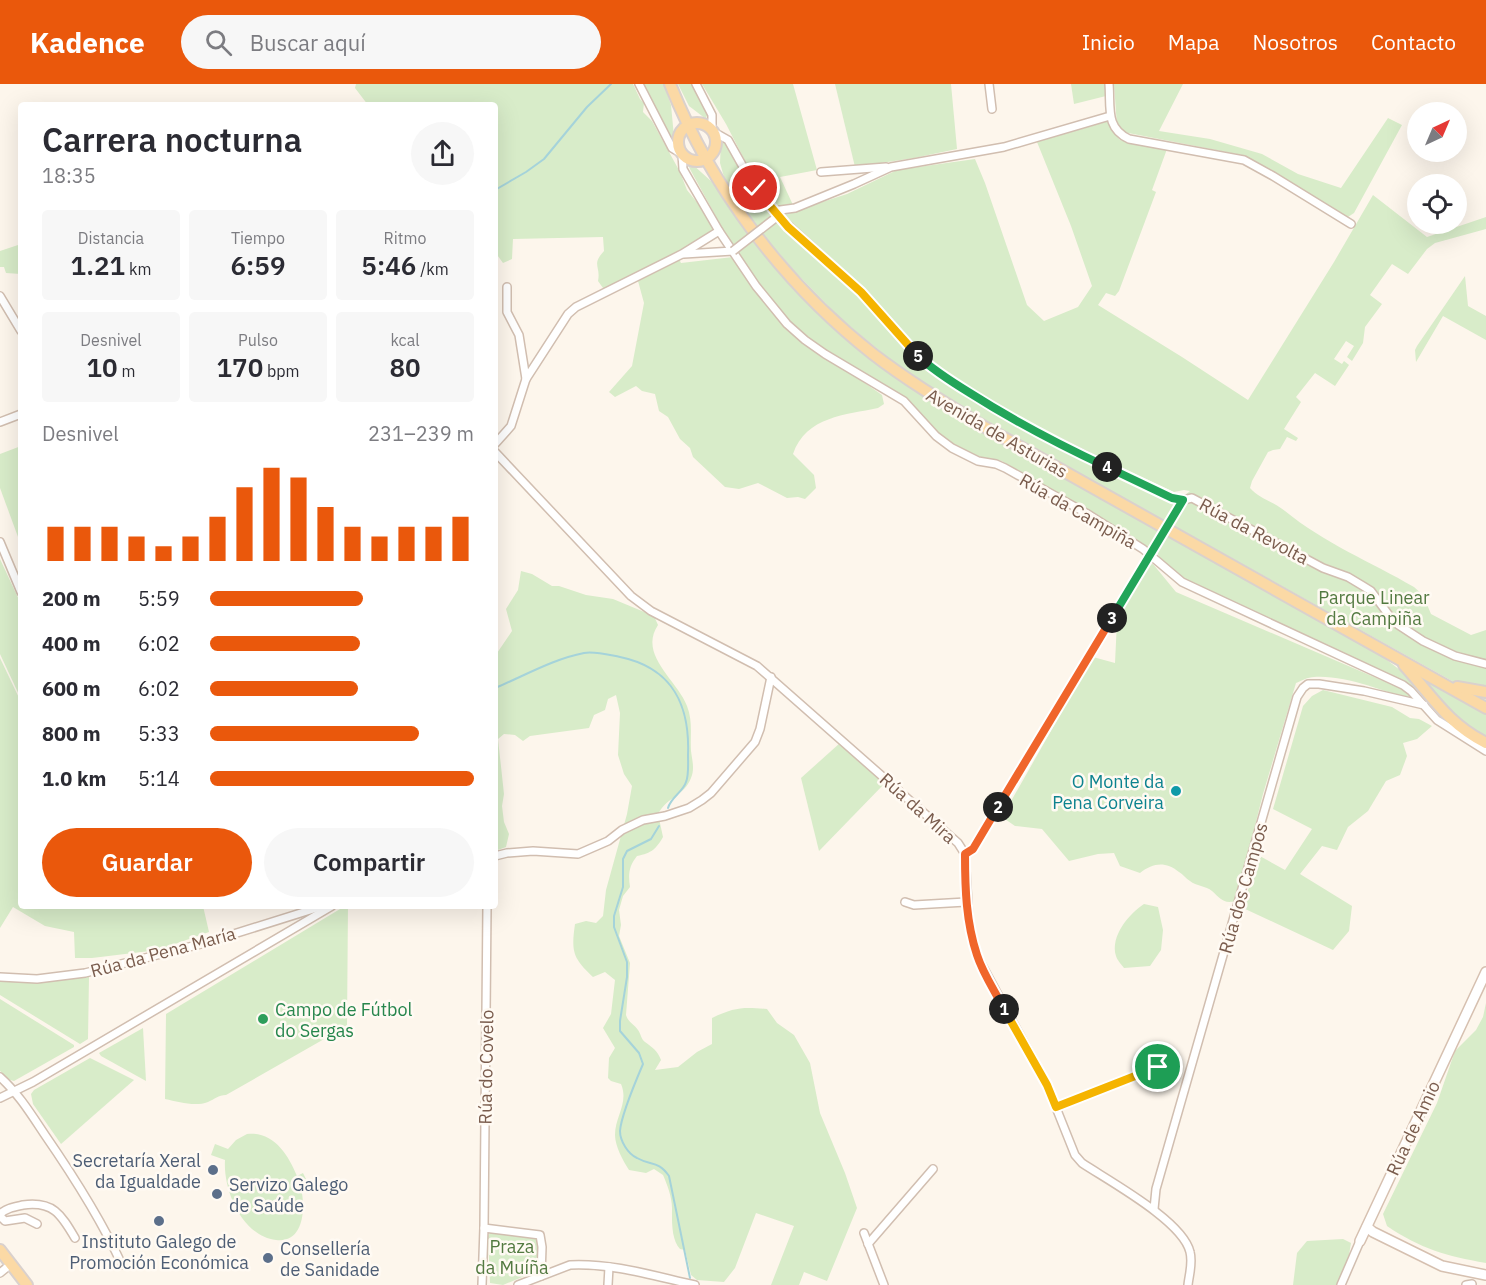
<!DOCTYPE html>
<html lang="es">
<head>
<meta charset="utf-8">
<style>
  :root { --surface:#fff; --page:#f7f7f7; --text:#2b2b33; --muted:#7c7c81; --accent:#ea580c }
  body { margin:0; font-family:"IBM Plex Sans",sans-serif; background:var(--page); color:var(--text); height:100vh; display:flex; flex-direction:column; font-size:22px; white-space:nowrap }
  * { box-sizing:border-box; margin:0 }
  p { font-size:20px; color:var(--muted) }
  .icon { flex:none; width:33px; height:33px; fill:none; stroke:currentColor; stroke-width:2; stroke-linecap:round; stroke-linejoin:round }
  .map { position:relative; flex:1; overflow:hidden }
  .sheet { position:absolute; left:18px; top:18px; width:480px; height:807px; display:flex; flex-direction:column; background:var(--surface); border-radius:6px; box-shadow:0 6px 24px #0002 }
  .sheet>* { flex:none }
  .needle { width:39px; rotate:44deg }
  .controls { position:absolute; left:1407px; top:18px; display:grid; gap:12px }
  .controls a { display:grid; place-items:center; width:60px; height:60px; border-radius:50%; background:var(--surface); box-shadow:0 6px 24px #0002; font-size:30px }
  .pin { position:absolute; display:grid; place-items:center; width:51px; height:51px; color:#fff; margin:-26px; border:3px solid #fff; border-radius:50%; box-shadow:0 2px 6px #0007 }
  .km { position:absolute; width:30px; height:30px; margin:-15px; border-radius:50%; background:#222; color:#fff; font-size:16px; line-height:30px; text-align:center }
  .round { display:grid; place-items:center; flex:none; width:63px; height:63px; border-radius:32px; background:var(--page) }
  .overview { display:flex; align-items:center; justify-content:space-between; height:102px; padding:0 24px }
  h1 { font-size:33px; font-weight:600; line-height:45px }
  .stats { display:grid; grid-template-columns:repeat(3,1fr); gap:9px; height:102px; padding:6px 24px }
  .stats div { display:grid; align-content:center; border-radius:6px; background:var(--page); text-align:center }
  .stats b { font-size:26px; font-weight:600 }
  .stats small { font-size:16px; font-weight:400 }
  .stats p { font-size:16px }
  .chart { height:168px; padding:12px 24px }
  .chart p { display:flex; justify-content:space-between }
  .chart svg { width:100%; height:108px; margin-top:6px; stroke:var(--accent); stroke-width:6 }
  .button { display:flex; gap:12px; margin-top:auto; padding:12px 24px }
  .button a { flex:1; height:69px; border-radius:36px; background:var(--accent); color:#fff; font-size:24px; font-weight:600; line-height:69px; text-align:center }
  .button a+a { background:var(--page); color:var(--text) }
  ul { padding:0 24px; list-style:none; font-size:20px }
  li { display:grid; grid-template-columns:96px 72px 1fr; align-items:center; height:45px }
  li i { height:15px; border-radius:8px; background:var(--accent) }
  header { display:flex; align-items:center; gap:36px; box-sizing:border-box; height:84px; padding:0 30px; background:var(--accent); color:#fff }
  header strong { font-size:28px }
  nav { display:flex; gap:33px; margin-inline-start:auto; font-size:21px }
  .search { width:420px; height:54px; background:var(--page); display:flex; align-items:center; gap:15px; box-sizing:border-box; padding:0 21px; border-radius:33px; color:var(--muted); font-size:22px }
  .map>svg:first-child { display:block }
  .green { fill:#d8ecc9 }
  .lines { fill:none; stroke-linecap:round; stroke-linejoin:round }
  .stream { stroke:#a5d3da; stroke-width:2 }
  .street-casing { stroke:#d1beb0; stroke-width:10 }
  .secondary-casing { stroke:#d6c0b0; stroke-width:12 }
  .primary-casing { stroke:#dad1cd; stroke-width:14 }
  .street { stroke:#fff; stroke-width:7 }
  .secondary { stroke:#fff; stroke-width:9 }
  .primary { stroke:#fbd9a5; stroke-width:10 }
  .street-bridge-casing { stroke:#d1beb0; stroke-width:10; stroke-linecap:butt }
  .street-bridge { stroke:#fff; stroke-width:7 }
  .split-1-casing { stroke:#fff; stroke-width:12 }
  .split-2-casing { stroke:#fff; stroke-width:12 }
  .split-3-casing { stroke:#fff; stroke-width:12 }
  .split-4-casing { stroke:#fff; stroke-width:12 }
  .split-5-casing { stroke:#fff; stroke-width:12 }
  .split-6-casing { stroke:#fff; stroke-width:12 }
  .split-1 { stroke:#f5b400; stroke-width:8 }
  .split-2 { stroke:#f0652b; stroke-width:8 }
  .split-3 { stroke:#f0652b; stroke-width:8 }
  .split-4 { stroke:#22a559; stroke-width:8 }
  .split-5 { stroke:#22a559; stroke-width:8 }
  .split-6 { stroke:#f5b400; stroke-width:8 }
  .culture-dot { fill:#0f9aa8; stroke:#fffaf3; stroke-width:2 }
  .leisure-dot { fill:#2e9e5b; stroke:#fffaf3; stroke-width:2 }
  .service-dot { fill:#5c6f8a; stroke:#fffaf3; stroke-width:2 }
  .labels { text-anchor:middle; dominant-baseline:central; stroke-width:5; stroke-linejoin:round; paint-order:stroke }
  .street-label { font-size:18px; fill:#7a5c4d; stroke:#fffaf3 }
  .park-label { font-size:18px; fill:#537a41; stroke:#fffaf3 }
  .culture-label { font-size:18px; fill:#0d838f; stroke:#fffaf3; text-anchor:end }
  .leisure-label { font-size:18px; fill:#27864d; stroke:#fffaf3; text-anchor:start }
  .service-label { font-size:18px; fill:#4e5e75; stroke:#fffaf3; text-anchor:start }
</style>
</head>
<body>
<header>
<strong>Kadence</strong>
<div class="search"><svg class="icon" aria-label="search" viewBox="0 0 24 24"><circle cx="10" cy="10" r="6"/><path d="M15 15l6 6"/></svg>Buscar aquí</div>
<nav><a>Inicio</a><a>Mapa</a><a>Nosotros</a><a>Contacto</a></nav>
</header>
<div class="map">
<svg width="1486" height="1201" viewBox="0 0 1486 1201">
  <rect width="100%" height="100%" fill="#fdf6ec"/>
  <g class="green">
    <path d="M356,0H633L640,15L644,19L643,28L652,37L680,88L687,106L708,132L715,147C704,157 689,161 676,169L681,179L733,173L731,160L691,87L688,81L692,80L711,97L757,161L796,207L842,251L889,289L933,318L987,351L1383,573L1413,596L1464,651L1434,629L1418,611L1183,496L1160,475L1157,468L1151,463H1147L1069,416L1020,390L1002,377L967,370L936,349L901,310L858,287L862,297L882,311L884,320L878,324C846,331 806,332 793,370L814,391L816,404L805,415L798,413L787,414L758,399L739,405L725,403L693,373L690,364L680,355L668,333L659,327L655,310L642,307L636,302L615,313L609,308L632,282L644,219L638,197L616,206L603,204L598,197C601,182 591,181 604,167L603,153L513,155L512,175L503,179L495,168V21H368L355,4Z"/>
    <polygon points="643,0 664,0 671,21 674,53 670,53"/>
    <polygon points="678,0 692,0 707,31 706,35 689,22"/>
    <polygon points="702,0 793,0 817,86 780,93 793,121 777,124 760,106 726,40"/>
    <polygon points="835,0 951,0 957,65 914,74 855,83"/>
    <polygon points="1071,0 1105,0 1106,12 1074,20"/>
    <polygon points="1114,0 1183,0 1159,47 1210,55 1262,70 1298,90 1341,104 1388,34 1402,41 1354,129 1348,133 1344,133 1242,71 1123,48 1117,42"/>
    <path d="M1109,37L1111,45L1120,56L1167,65L1152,106L1156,108L1119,207L1115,212L1106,209L1098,221L1182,273L1248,316L1334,178L1373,111L1427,153L1486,133V145L1435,159L1427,165L1408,190L1392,180L1370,211L1382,220L1365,243L1363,259L1352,277L1347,273L1354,262L1346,257L1334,275L1342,280L1344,277L1349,281L1335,302L1315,289L1296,313L1301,318L1284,345L1298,354L1296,357L1287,353L1280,365L1273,366L1268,368L1252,397L1250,404C1260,415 1274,418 1285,427C1324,459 1371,478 1414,503L1423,511L1431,530L1471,551L1486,546V616L1038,366L913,294L841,235L798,191L770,159L747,129L724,93L720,79L721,56H724L743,91L778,139L860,213L885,243L936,292L990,325L1073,370L1174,420L1190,407L1184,406L1174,408L1077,363L1012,329L961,300L918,268L782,131L847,110L897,86L975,75L985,99L1027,221L1044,237L1078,223L1092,202L1071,142L1037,58Z"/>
    <polygon points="21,160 21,190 6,189 4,183 0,183 0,167"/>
    <polygon points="1465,192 1468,222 1486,232 1486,256 1443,232 1416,278 1415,266 1417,262"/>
    <polygon points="21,362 21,461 0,404 0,370"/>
    <polygon points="0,475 21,520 21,615 0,570"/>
    <path d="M1153,480L1176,508L1402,605L1409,609L1415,618C1385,607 1346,591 1314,593C1308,593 1301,597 1296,599L1263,710L1236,817C1223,820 1221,815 1212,807C1206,802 1196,802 1190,797C1186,795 1183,790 1179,788C1165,777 1153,779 1140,789L1120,782L1114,769L1098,770L1069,777L1042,745L1015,742L1002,733L1093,573L1115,579L1117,537L1128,514L1148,481Z"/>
    <path d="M521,487L532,490L552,502H559L586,511L613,515L654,532L658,541C638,571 677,596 687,622C693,637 690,651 691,667C692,676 695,684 691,694C684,712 668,712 658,730L663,753C656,765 652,769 637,772C629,782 628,790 630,803L623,812L619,826L621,841L619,852L630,879L626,931C628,938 634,940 638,946C641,950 641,955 645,958C653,964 657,966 661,976L655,986L678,983L697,968L712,960V934C735,923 743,923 767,925L777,939L794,951L810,979L820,1029L845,1089L857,1124L827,1197L804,1188L799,1201H771L794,1142L756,1129L735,1184L724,1198L697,1196L691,1191L685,1166L680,1165C671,1155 672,1136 672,1124C672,1113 667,1100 663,1091L654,1085L646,1089L629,1086C623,1077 615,1062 615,1051C615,1032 629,1019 621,1000L611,997L608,994L609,974L615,964L603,944L611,930L615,896L605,888L593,893C573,874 571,868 575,840L586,837L596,839L603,832L606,806L627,730L632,702L624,690L618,671L620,629L616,611L608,615L605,626L594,631L589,644L530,652L523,657L515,651L504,650L498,655L504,710L502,722L504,738L509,750L506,763L495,767V572L512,547L506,525L518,506Z"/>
    <polygon points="0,574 21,618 21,822 203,822 209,848 158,866 92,874 75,874 74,848 45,842 13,823 0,844"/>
    <polygon points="1421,593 1486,630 1486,654 1455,634 1421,596"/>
    <polygon points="1323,606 1392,623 1410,634 1419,635 1432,642 1417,655 1403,659 1407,672 1400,691 1386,697 1368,727 1348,743 1337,766 1322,762 1300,790 1352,822 1349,847 1333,866 1243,824 1258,771 1285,786 1312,745 1273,725 1303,622 1312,612"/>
    <polygon points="840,659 885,699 819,767 801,694"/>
    <path d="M1144,820L1158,823L1163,846L1161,866L1150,882L1124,884C1122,881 1117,876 1116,872C1110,852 1129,830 1144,820Z"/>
    <path d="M345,822H348L347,942L226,1011C218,1011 215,1015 208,1018C195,1023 179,1018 165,1015L166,930Z"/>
    <polygon points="89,893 88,955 80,960 0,911 0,897 25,898"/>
    <polygon points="0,915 74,961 74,963 14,997 10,996 0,987"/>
    <path d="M1486,919V1179C1446,1172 1421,1165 1387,1142L1383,1130L1437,1019L1455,967L1476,946L1483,933Z"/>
    <polygon points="143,944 146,997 101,972 99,969"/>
    <polygon points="90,974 134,996 61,1060 33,1020 31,1010 34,1006"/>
    <path d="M247,1050C273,1047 288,1070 297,1092L303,1089L306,1095L299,1097C306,1116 307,1160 276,1156C242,1152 223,1106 225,1076L211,1071L215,1060L228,1065L236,1056Z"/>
    <polygon points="496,1148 535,1153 539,1157 539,1186 503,1201 490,1199 488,1152 490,1149"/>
    <polygon points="1343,1155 1351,1159 1348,1177 1338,1201 1293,1201 1297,1169 1307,1157"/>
  </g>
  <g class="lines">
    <g class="stream">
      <polyline points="495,106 526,88 544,75 587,23 611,0"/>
      <path d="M495,604C524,592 553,575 584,569C595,567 609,571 620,573C673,584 690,621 688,671C688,679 689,691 686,698C683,708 671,713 668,724"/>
      <path d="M659,742L651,755L627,767L623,775V803L614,832V843L627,878V893L620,937V947L639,969L643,980C637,994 621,1033 620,1047C620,1057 628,1070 637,1074C651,1082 658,1076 669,1092L690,1194"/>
    </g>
    <defs>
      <g id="street">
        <polyline points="639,0 672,64 682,70 683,85 719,147 756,202 787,240 805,256 825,270 904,317 936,352 952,364 978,377 996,380 1005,384 1086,429 1143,465 1182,498 1403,601 1411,607 1437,636 1486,667"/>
        <polyline points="696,0 712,31 712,47 728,56 755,104 778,132 861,208 922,276 946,294 1019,339 1172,414 1183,416 1192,414 1323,484 1348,493 1363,502 1371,507 1394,538 1423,557 1455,572 1486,580"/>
        <polyline points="989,0 992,25"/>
        <path d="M1109,0C1111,23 1105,44 1129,55L1244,76L1273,92L1351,140"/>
        <polyline points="821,88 886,83"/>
        <polyline points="773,127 795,124 854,100 891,83 1004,63 1110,32"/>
        <polyline points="684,170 733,167"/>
        <polyline points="507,203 507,228 519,251 526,295"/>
        <polyline points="0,212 21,247"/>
        <polyline points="0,338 21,330"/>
        <polyline points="495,360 511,342 526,295 568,230 576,223 682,170 719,147"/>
        <path d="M495,368L631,512L651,527L757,582L958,759L965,770L969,839L977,872L1047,1001L1075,1071L1082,1079C1109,1097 1183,1137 1190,1168C1193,1179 1189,1191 1188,1201"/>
        <polyline points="0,458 21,508"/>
        <polyline points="965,770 973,765 1153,467"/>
        <polyline points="495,772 507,769 533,767 578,770 608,757 622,746 643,736 665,732 689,724 702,716 711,709 755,658 760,645 771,593"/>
        <polyline points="905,818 914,821 966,818"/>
        <polyline points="0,893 37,895 85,889 205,859 323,822"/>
        <path d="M0,993C18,1009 31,1030 45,1051C74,1093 101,1135 122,1181"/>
        <polyline points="0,1014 33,998 332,822"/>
        <polyline points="1056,1023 1158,983"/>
        <polyline points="1154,1125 1156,1105 1297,613 1303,604 1308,600 1319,600 1364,607 1424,621"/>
        <path d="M0,1130C7,1124 14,1123 23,1121C53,1117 61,1130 75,1154"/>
        <polyline points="0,1132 5,1137 25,1134 37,1140"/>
        <polyline points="484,1144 540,1151 542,1163 541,1192"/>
        <polyline points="864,1149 884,1201"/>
        <polyline points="868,1160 933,1085"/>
        <polyline points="0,1189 11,1180"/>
        <polyline points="482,1201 484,1144 487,822"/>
        <path d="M518,1201L570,1181C613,1179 654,1192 695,1201"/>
        <polyline points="608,1201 609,1183"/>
        <polyline points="1341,1201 1360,1157"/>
        <polyline points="1466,1201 1472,1200"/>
      </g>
      <g id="secondary">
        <polyline points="1367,1143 1373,1148 1442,1182 1486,1191"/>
        <polyline points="1360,1157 1486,888"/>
      </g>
      <g id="primary">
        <path d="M670,0C712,105 784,200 873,270C908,297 945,319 983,342L1486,624"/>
        <circle cx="697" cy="58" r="19"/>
        <path d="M1404,581C1432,612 1447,639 1486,659"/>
        <polyline points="1457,603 1486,608"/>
        <polyline points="0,1166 27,1201"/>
      </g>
    </defs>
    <use href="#street" class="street-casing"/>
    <use href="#secondary" class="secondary-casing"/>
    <use href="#primary" class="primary-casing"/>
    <use href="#street" class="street"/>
    <use href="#secondary" class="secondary"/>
    <use href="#primary" class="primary"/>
    <defs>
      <g id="street-bridge">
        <polyline points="733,167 778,132"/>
        <polyline points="1154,465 1179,424"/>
      </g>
    </defs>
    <use href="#street-bridge" class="street-bridge-casing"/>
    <use href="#street-bridge" class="street-bridge"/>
  </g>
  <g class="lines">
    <defs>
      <polyline id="split-1" points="1004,925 1047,1001 1056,1023 1158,983"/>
      <path id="split-2" d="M998,723L973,765L965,770C965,804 966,838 977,871C983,890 995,907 1004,925"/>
      <polyline id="split-3" points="998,723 1112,534"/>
      <polyline id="split-4" points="1107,383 1172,414 1183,416 1112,534"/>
      <path id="split-5" d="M918,272C933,286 952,298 970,309C1014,337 1060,361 1107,383"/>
      <polyline id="split-6" points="755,104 788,143 861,208 918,272"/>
    </defs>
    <use href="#split-1" class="split-1-casing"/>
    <use href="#split-2" class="split-2-casing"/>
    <use href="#split-3" class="split-3-casing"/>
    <use href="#split-4" class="split-4-casing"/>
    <use href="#split-5" class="split-5-casing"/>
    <use href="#split-6" class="split-6-casing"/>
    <use href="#split-1" class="split-1"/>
    <use href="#split-2" class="split-2"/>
    <use href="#split-3" class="split-3"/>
    <use href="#split-4" class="split-4"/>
    <use href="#split-5" class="split-5"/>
    <use href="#split-6" class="split-6"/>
  </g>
  <circle class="culture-dot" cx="1176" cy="707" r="6"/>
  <circle class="leisure-dot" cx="263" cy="935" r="6"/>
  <g class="service-dot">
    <circle cx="213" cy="1086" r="6"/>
    <circle cx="217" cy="1110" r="6"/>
    <circle cx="159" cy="1137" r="6"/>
    <circle cx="268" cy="1174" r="6"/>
  </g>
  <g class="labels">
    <g class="street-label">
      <text transform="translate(997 349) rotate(30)">Avenida de Asturias</text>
      <text transform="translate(1078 427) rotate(30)">Rúa da Campiña</text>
      <text transform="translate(1254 447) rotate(28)">Rúa da Revolta</text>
      <text transform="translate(918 724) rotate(42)">Rúa da Mira</text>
      <text transform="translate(1243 804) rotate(-74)">Rúa dos Campos</text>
      <text transform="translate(163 868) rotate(-15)">Rúa da Pena María</text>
      <text transform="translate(486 983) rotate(-89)">Rúa do Covelo</text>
      <text transform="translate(1413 1044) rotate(-65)">Rúa de Amio</text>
    </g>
    <g class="park-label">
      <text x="1374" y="513">Parque Linear<tspan x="1374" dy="21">da Campiña</tspan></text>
      <text x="512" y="1162">Praza<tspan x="512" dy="21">da Muíña</tspan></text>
    </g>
    <g class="culture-label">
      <text x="1164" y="697">O Monte da<tspan x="1164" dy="21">Pena Corveira</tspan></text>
    </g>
    <g class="leisure-label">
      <text x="275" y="925">Campo de Fútbol<tspan x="275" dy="21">do Sergas</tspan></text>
    </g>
    <g class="service-label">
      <text x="201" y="1076" text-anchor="end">Secretaría Xeral<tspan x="201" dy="21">da Igualdade</tspan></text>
      <text x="229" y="1100">Servizo Galego<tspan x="229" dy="21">de Saúde</tspan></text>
      <text x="159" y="1157" text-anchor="middle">Instituto Galego de<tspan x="159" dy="21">Promoción Económica</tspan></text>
      <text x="280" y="1164">Consellería<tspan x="280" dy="21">de Sanidade</tspan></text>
    </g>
  </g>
</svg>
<div class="controls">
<a><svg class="needle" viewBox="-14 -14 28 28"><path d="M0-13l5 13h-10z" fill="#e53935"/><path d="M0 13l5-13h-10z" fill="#7c7c81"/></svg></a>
<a><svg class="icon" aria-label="locate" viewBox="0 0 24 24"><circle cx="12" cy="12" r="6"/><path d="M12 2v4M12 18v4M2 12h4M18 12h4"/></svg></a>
</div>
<div class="pin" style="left:1158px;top:983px;background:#1e9e55"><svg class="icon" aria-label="arrive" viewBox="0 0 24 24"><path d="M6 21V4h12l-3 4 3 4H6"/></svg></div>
<div class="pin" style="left:755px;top:104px;background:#d93025"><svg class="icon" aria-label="check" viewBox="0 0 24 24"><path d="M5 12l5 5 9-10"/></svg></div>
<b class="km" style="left:1004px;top:925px">1</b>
<b class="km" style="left:998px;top:723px">2</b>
<b class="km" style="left:1112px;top:534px">3</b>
<b class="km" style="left:1107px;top:383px">4</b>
<b class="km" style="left:918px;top:272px">5</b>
<section class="sheet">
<div class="overview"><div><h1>Carrera nocturna</h1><p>18:35</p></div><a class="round"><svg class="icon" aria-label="share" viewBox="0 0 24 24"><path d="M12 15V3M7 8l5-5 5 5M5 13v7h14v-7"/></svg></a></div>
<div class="stats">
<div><p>Distancia</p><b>1.21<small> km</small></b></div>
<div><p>Tiempo</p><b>6:59</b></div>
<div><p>Ritmo</p><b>5:46<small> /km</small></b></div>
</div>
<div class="stats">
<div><p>Desnivel</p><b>10<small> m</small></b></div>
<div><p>Pulso</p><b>170<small> bpm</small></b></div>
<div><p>kcal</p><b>80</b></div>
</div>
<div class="chart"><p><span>Desnivel</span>231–239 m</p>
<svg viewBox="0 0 160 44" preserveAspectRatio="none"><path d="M5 44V30M15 44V30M25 44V30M35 44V34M45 44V38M55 44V34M65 44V26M75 44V14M85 44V6M95 44V10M105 44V22M115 44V30M125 44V34M135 44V30M145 44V30M155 44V26"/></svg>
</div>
<ul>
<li><b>200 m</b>5:59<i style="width:58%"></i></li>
<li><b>400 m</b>6:02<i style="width:57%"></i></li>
<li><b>600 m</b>6:02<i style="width:56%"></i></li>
<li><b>800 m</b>5:33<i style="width:79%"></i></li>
<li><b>1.0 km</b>5:14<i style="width:100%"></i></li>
</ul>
<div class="button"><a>Guardar</a><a>Compartir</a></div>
</section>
</div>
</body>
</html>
